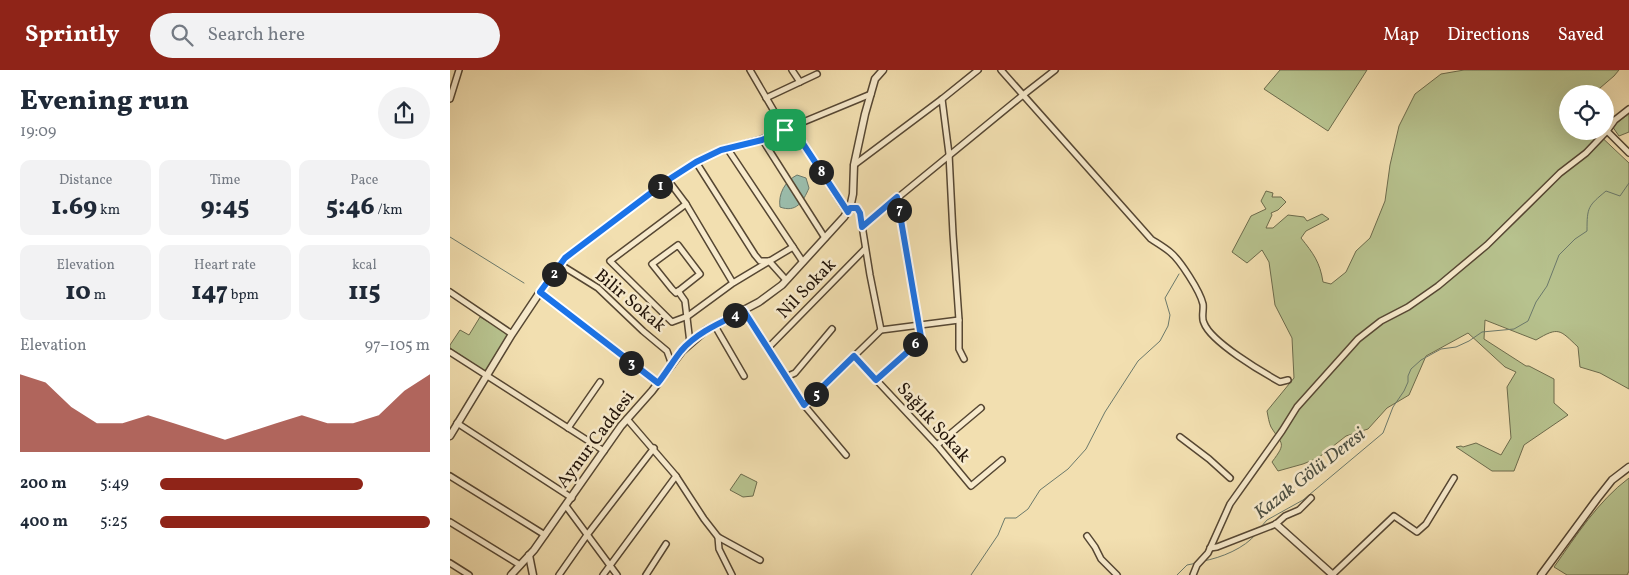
<!DOCTYPE html>
<html lang="en">
<head>
<meta charset="utf-8">
<style>
  :root { --surface:#fff; --page:#f2f2f3; --text:#1f2937; --muted:#747a83; --accent:#8f2418 }
  body { margin:0; font-family:Vollkorn,serif; background:var(--page); color:var(--text); height:100vh; display:flex; flex-direction:column; font-size:19px; white-space:nowrap }
  * { box-sizing:border-box; margin:0 }
  p { font-size:16px; color:var(--muted) }
  .icon { flex:none; width:28px; height:28px; fill:none; stroke:currentColor; stroke-width:2; stroke-linecap:round; stroke-linejoin:round }
  .map { position:relative; flex:1; overflow:hidden }
  .panel { display:flex; flex-direction:column; background:var(--surface); width:450px }
  .panel>* { flex:none }
  .buttons { position:absolute; left:1109px; top:15px; display:grid; gap:10px }
  .buttons a { display:grid; place-items:center; width:55px; height:55px; border-radius:50%; background:var(--surface); box-shadow:0 5px 20px #0002; font-size:25px }
  .pin { position:absolute; display:grid; place-items:center; width:42px; height:42px; color:#fff; margin:-21px; border-radius:10px; box-shadow:0 2px 8px #0006 }
  .km { position:absolute; width:25px; height:25px; margin:-12px; border-radius:50%; background:#222; color:#fff; font-size:14px; line-height:25px; text-align:center }
  .round { display:grid; place-items:center; flex:none; width:52px; height:52px; border-radius:26px; background:var(--page) }
  .overview { display:flex; align-items:center; justify-content:space-between; height:85px; padding:0 20px }
  h1 { font-size:28px; font-weight:800; line-height:38px }
  .metrics { display:grid; grid-template-columns:repeat(3,1fr); gap:8px; height:85px; padding:5px 20px }
  .metrics div { display:grid; align-content:center; border-radius:10px; background:var(--page); text-align:center }
  .metrics b { font-size:25px; font-weight:800 }
  .metrics small { font-size:14px; font-weight:400 }
  .metrics p { font-size:14px }
  .chart { height:140px; padding:10px 20px }
  .chart p { display:flex; justify-content:space-between }
  .chart svg { width:100%; height:90px; margin-top:5px; fill:var(--accent); opacity:.7 }
  ul { padding:0 20px; list-style:none; font-size:16px }
  li { display:grid; grid-template-columns:80px 60px 1fr; align-items:center; height:38px }
  li i { height:12px; border-radius:6px; background:var(--accent) }
  header { display:flex; align-items:center; gap:30px; box-sizing:border-box; height:70px; padding:0 25px; background:var(--accent); color:#fff }
  header strong { font-size:24px }
  nav { display:flex; gap:28px; margin-inline-start:auto; font-size:18px }
  .search { width:350px; height:45px; background:var(--page); display:flex; align-items:center; gap:12px; box-sizing:border-box; padding:0 18px; border-radius:28px; color:var(--muted); font-size:19px }
  main { display:flex; flex:1; min-height:0 }
  .map>svg:first-child { display:block }
  .green { fill:#b7c28e; stroke:#6c6b4c }
  .water { fill:#9bbdac; stroke:#6b796b }
  .lines { fill:none; stroke-linecap:round; stroke-linejoin:round }
  .stream { stroke:#6b796b; stroke-width:1 }
  .minor-casing { stroke:#564733; stroke-width:8 }
  .tertiary-casing { stroke:#564733; stroke-width:9 }
  .minor { stroke:#f7eacc; stroke-width:5 }
  .tertiary { stroke:#f7eacc; stroke-width:6 }
  .route-casing { stroke:#fff; stroke-width:10 }
  .route { stroke:#1a73e8; stroke-width:6 }
  .labels { text-anchor:middle; dominant-baseline:central; stroke-width:5; stroke-linejoin:round; paint-order:stroke }
  .street-label { font-size:18px; fill:#221409; stroke:#f7eacc }
  .water-label { font-size:19px; font-style:italic; fill:#4c4f42; stroke:#f7eacc }
</style>
</head>
<body>
<header>
<strong>Sprintly</strong>
<div class="search"><svg class="icon" aria-label="search" viewBox="0 0 24 24"><circle cx="10" cy="10" r="6"/><path d="M15 15l6 6"/></svg>Search here</div>
<nav><a>Map</a><a>Directions</a><a>Saved</a></nav>
</header>
<main>
<section class="panel">
<div class="overview"><div><h1>Evening run</h1><p>19:09</p></div><a class="round"><svg class="icon" aria-label="share" viewBox="0 0 24 24"><path d="M12 15V3M7 8l5-5 5 5M5 13v7h14v-7"/></svg></a></div>
<div class="metrics">
<div><p>Distance</p><b>1.69<small> km</small></b></div>
<div><p>Time</p><b>9:45</b></div>
<div><p>Pace</p><b>5:46<small> /km</small></b></div>
</div>
<div class="metrics">
<div><p>Elevation</p><b>10<small> m</small></b></div>
<div><p>Heart rate</p><b>147<small> bpm</small></b></div>
<div><p>kcal</p><b>115</b></div>
</div>
<div class="chart"><p><span>Elevation</span>97–105 m</p>
<svg viewBox="0 0 160 44" preserveAspectRatio="none"><path d="M0 44V6L10 10L20 22L30 30L40 30L50 26L60 30L70 34L80 38L90 34L100 30L110 26L120 30L130 30L140 26L150 14L160 6V44z"/></svg>
</div>
<ul>
<li><b>200 m</b>5:49<i style="width:75%"></i></li>
<li><b>400 m</b>5:25<i style="width:100%"></i></li>
</ul>
</section>
<div class="map">
<svg width="1179" height="505" viewBox="0 0 1179 505">
  <rect width="100%" height="100%" fill="#f2dfb0"/>
  <filter id="stains"><feTurbulence type="fractalNoise" baseFrequency=".004" numOctaves="4"/><feColorMatrix values="0 0 0 0 .2 0 0 0 0 .09 0 0 0 0 .02 0 0 0 .5 -.17"/></filter>
  <radialGradient id="worn" r=".72"><stop offset=".6" stop-color="#630" stop-opacity="0"/><stop offset="1" stop-color="#630" stop-opacity=".3"/></radialGradient>
  <g class="green">
    <polygon points="830,0 917,0 878,61 814,19"/>
    <path d="M1014,0H1169L1164,6L1143,24H1118V61H1145L1179,93V319L1150,303L1130,297L1128,277C1110,260 1109,256 1086,270L1035,250L1034,269L1076,296H1079L1104,309V333L1118,345L1074,375L1064,401H1042L1006,377L1011,376L1013,377L1026,373L1051,385L1061,368L1057,317L1066,302L1055,297L1018,263L976,286L959,325L937,338L918,359L896,366L868,388L853,394L828,401L822,392C837,372 832,375 821,357C819,353 818,346 817,341L844,308L842,268L825,235L819,192L812,180L797,193L782,182L801,146L816,139L811,131L816,121L823,123L822,127H831L836,132L828,140L821,143L822,145L816,158H823L838,145L854,147L857,151L872,144L879,149L856,161L851,168C863,183 870,192 873,212L881,214L896,202L906,181L920,168L935,131L940,95L949,56L965,24L991,4Z"/>
    <polygon points="1179,44 1179,62 1169,66 1162,56"/>
    <polygon points="30,247 54,261 58,267 36,302 0,278 0,275 10,260 19,265"/>
    <polygon points="291,404 307,412 303,426 293,427 280,420"/>
    <path d="M1179,408V501L1177,505H1117L1104,497C1126,466 1148,431 1179,408Z"/>
  </g>
  <path class="water" d="M347,105L356,108L359,118C353,132 346,143 330,137C328,124 335,111 347,105Z"/>
  <g class="lines">
    <g class="stream">
      <polyline points="0,167 74,213"/>
      <path d="M810,458L817,450L853,430L933,363L943,337L954,321L958,312V306L961,299L971,290L991,279L1006,277L1019,271L1032,262L1064,259L1078,251L1086,232L1097,216L1109,185L1125,169L1137,161C1137,137 1138,136 1156,121L1170,126L1179,113"/>
      <path d="M753,491C771,488 795,478 806,464"/>
      <polyline points="521,505 548,465 555,448 566,448 578,439 590,420 618,399 636,379 655,342 688,291 710,271 718,256 720,245 715,228 729,204"/>
      <polyline points="727,505 737,495 747,493"/>
    </g>
    <defs>
      <g id="minor">
        <polyline points="300,0 335,60"/>
        <polyline points="342,0 350,12"/>
        <path d="M551,0L701,169C707,173 714,177 720,182C730,190 750,221 753,234C754,240 751,248 754,253C761,272 812,302 830,312L838,310"/>
        <polyline points="316,28 367,4"/>
        <polyline points="0,29 9,0"/>
        <polyline points="492,29 499,84 503,164 509,250 509,279 514,289"/>
        <polyline points="342,57 397,142"/>
        <polyline points="1157,61 1179,83"/>
        <polyline points="312,69 375,168"/>
        <polyline points="277,78 353,192"/>
        <polyline points="246,92 305,185 310,191 318,191"/>
        <polyline points="404,95 492,29 528,0"/>
        <polyline points="218,110 236,134"/>
        <polyline points="400,138 407,138 410,143 420,205 431,260"/>
        <polyline points="412,157 573,25 605,0"/>
        <polygon points="228,175 250,204 226,223 222,219 202,194"/>
        <polyline points="319,191 336,210"/>
        <polyline points="283,213 236,134 160,191 222,252 238,246 283,213 343,177"/>
        <polyline points="228,221 235,231 240,273"/>
        <polyline points="0,222 62,264"/>
        <polyline points="90,222 208,313"/>
        <polyline points="294,241 354,335 396,385"/>
        <polyline points="265,256 294,306"/>
        <polyline points="318,278 415,179"/>
        <polyline points="0,282 154,381"/>
        <polyline points="404,286 487,375 521,416 552,390"/>
        <polyline points="222,295 217,281 193,261 148,218 111,195 115,188 218,110 246,92 271,80 312,69 421,24"/>
        <polyline points="336,307 345,303 382,259"/>
        <polyline points="426,310 463,277 471,267 447,127"/>
        <polyline points="354,335 431,260 509,250"/>
        <polyline points="177,349 226,406 254,449 268,467 310,490"/>
        <polyline points="7,353 122,428"/>
        <polyline points="118,358 150,312"/>
        <polyline points="730,367 759,389 780,408"/>
        <polyline points="487,375 531,338"/>
        <polyline points="0,406 95,465"/>
        <polyline points="116,436 167,505"/>
        <polyline points="0,452 70,495"/>
        <polyline points="637,466 645,477 651,489 667,505"/>
        <polyline points="268,467 269,479 282,505"/>
        <polyline points="760,478 767,477 826,454 835,446 849,440 861,428"/>
        <polyline points="0,493 19,505"/>
        <polyline points="109,505 137,465 204,378"/>
        <polyline points="153,505 226,406"/>
        <polyline points="196,505 216,474"/>
        <polyline points="743,505 747,495 758,483 780,434 832,361 847,337 908,269 931,251 958,237 988,216 1037,175 1110,103 1136,83 1157,61 1165,50 1179,39"/>
        <polyline points="882,505 944,446 967,462 976,454 1004,408"/>
      </g>
      <g id="tertiary">
        <polyline points="0,366 62,264 90,222 111,195"/>
        <polyline points="826,454 883,505"/>
        <polyline points="79,485 83,505"/>
        <polyline points="61,505 84,480 171,356 202,321 232,281 256,260 309,232 332,215 394,147 400,138 403,124 404,95 415,44 425,9 433,0"/>
        <polyline points="1091,505 1147,429 1162,410 1179,397"/>
      </g>
    </defs>
    <use href="#minor" class="minor-casing"/>
    <use href="#tertiary" class="tertiary-casing"/>
    <use href="#minor" class="minor"/>
    <use href="#tertiary" class="tertiary"/>
  </g>
  <g class="lines">
    <defs>
      <path id="route" d="M342,57L398,142L400,138H407L410,143L412,157L447,127L471,267L463,277L426,310L404,286L354,335L294,241C272,252 247,262 231,281C223,291 216,303 208,313L90,222L115,188L218,110L246,92L271,80L312,70Z"/>
    </defs>
    <use href="#route" class="route-casing"/>
    <use href="#route" class="route"/>
  </g>
  <g class="labels">
    <g class="street-label">
      <text transform="translate(357 219) rotate(-46)">Nil Sokak</text>
      <text transform="translate(180 231) rotate(40)">Bilir Sokak</text>
      <text transform="translate(483 353) rotate(48)">Sağlık Sokak</text>
      <text transform="translate(146 370) rotate(-53)">Aynur Caddesi</text>
    </g>
    <g class="water-label">
      <text transform="translate(860 404) rotate(-38)">Kazak Gölü Deresi</text>
    </g>
  </g>
  <rect width="100%" height="100%" filter="url(#stains)"/>
  <rect width="100%" height="100%" fill="url(#worn)"/>
</svg>
<div class="buttons">
<a><svg class="icon" aria-label="locate" viewBox="0 0 24 24"><circle cx="12" cy="12" r="6"/><path d="M12 2v4M12 18v4M2 12h4M18 12h4"/></svg></a>
</div>
<div class="pin" style="left:335px;top:60px;background:#1e9e55"><svg class="icon" aria-label="arrive" viewBox="0 0 24 24"><path d="M6 21V4h12l-3 4 3 4H6"/></svg></div>
<b class="km" style="left:210px;top:116px">1</b>
<b class="km" style="left:104px;top:204px">2</b>
<b class="km" style="left:181px;top:293px">3</b>
<b class="km" style="left:285px;top:245px">4</b>
<b class="km" style="left:366px;top:324px">5</b>
<b class="km" style="left:465px;top:274px">6</b>
<b class="km" style="left:449px;top:140px">7</b>
<b class="km" style="left:371px;top:102px">8</b>
</div>
</main>
</body>
</html>
